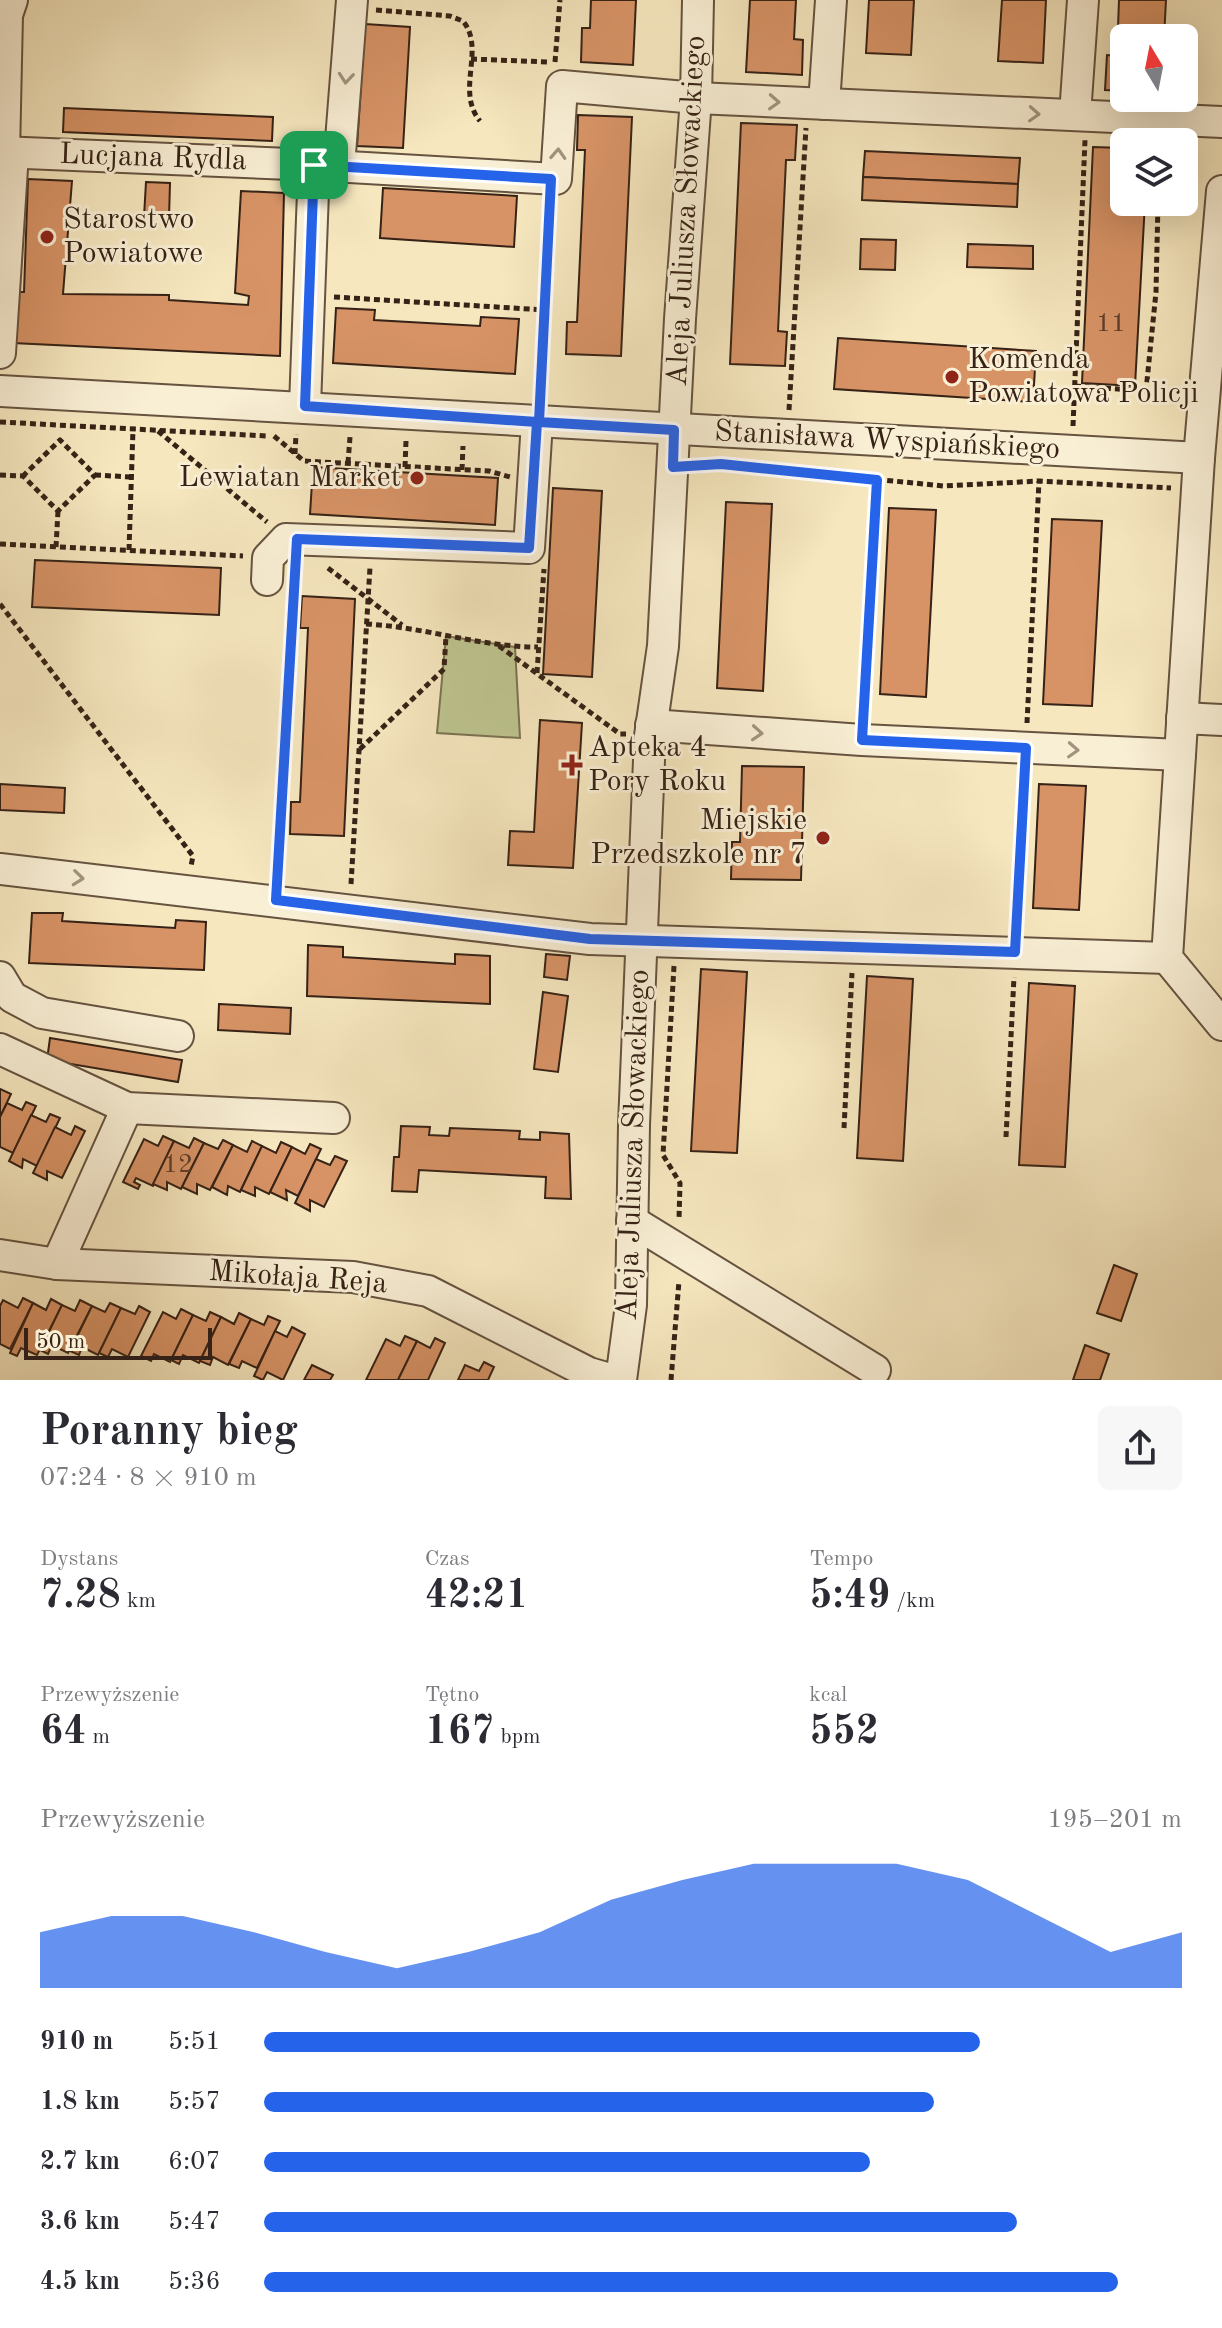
<!DOCTYPE html>
<html lang="pl">
<head>
<meta charset="utf-8">
<style>
  :root { --surface:#fff; --page:#f7f7f7; --text:#2b2b33; --muted:#7c7c81; --accent:#2563eb }
  body { margin:0; font-family:"Old Standard TT",serif; background:var(--page); color:var(--text); height:100vh; display:flex; flex-direction:column; font-size:30px; white-space:nowrap }
  * { box-sizing:border-box; margin:0 }
  p { font-size:26px; color:var(--muted) }
  .icon { flex:none; width:44px; height:44px; fill:none; stroke:currentColor; stroke-width:2; stroke-linecap:round; stroke-linejoin:round }
  .map { position:relative; height:1380px; overflow:hidden }
  .sheet { display:flex; flex-direction:column; background:var(--surface); flex:1 }
  .sheet>* { flex:none }
  .needle { width:52px; rotate:350deg }
  .fabs { position:absolute; left:1110px; top:24px; display:grid; gap:16px }
  .fabs a { display:grid; place-items:center; width:88px; height:88px; border-radius:12px; background:var(--surface); box-shadow:0 8px 32px #0002; font-size:40px }
  .scale { position:absolute; left:24px; bottom:20px; width:188px; box-sizing:border-box; padding-left:8px; border:4px solid #362216; border-top:0; font-size:22px; line-height:28px; white-space:nowrap; color:#362216; -webkit-text-stroke:6px #f9efd5; paint-order:stroke }
  .pin { position:absolute; display:grid; place-items:center; width:68px; height:68px; color:#fff; margin:-34px; border-radius:16px; box-shadow:0 4px 12px #0006 }
  .round { display:grid; place-items:center; flex:none; width:84px; height:84px; border-radius:12px; background:var(--page) }
  .head { display:flex; align-items:center; justify-content:space-between; height:136px; padding:0 40px }
  h1 { font-size:44px; font-weight:600; line-height:60px }
  .figures { display:grid; grid-template-columns:repeat(3,1fr); gap:12px; height:136px; padding:8px 40px }
  .figures div { display:grid; align-content:center }
  .figures b { font-size:40px; font-weight:600 }
  .figures small { font-size:22px; font-weight:400 }
  .figures p { font-size:22px }
  .chart { height:224px; padding:16px 40px }
  .chart p { display:flex; justify-content:space-between }
  .chart svg { width:100%; height:144px; margin-top:8px; fill:var(--accent); opacity:.7 }
  ul { padding:0 40px; list-style:none; font-size:26px }
  li { display:grid; grid-template-columns:128px 96px 1fr; align-items:center; height:60px }
  li i { height:20px; border-radius:10px; background:var(--accent) }
  .map>svg:first-child { display:block }
  .green { fill:#bec590; stroke:#7a7453; stroke-width:2 }
  .building { fill:#d79366; stroke:#362216; stroke-width:2 }
  .lines { fill:none; stroke-linecap:round; stroke-linejoin:round }
  .minor-casing { stroke:#665340; stroke-width:34 }
  .path { stroke:#362216; stroke-width:5; stroke-dasharray:6 4; stroke-linecap:butt }
  .minor { stroke:#f9efd5; stroke-width:30 }
  .oneway { stroke:#a1937f }
  .route-casing { stroke:#fff; stroke-width:16 }
  .route { stroke:#2563eb; stroke-width:10 }
  .poi-dot { fill:#8f2418; stroke:#f9efd5; stroke-width:3 }
  .labels { text-anchor:middle; dominant-baseline:central; stroke-width:6; stroke-linejoin:round; paint-order:stroke }
  .number-label { font-size:26px; fill:#5e3e2a }
  .street-label { font-size:30px; fill:#362216; stroke:#f9efd5 }
  .poi-label { font-size:30px; fill:#362216; stroke:#f9efd5; text-anchor:start }
</style>
</head>
<body>
<div class="map">
<svg width="1222" height="1380" viewBox="0 0 1222 1380">
  <rect width="100%" height="100%" fill="#f6e7bf"/>
  <filter id="stains"><feTurbulence type="fractalNoise" baseFrequency=".0025" numOctaves="4"/><feColorMatrix values="0 0 0 0 .2 0 0 0 0 .09 0 0 0 0 .02 0 0 0 .5 -.17"/></filter>
  <radialGradient id="worn" r=".72"><stop offset=".6" stop-color="#630" stop-opacity="0"/><stop offset="1" stop-color="#630" stop-opacity=".3"/></radialGradient>
  <polygon class="green" points="446,636 515,647 520,738 437,733"/>
  <g class="building">
    <polygon points="591,0 636,0 633,65 581,62 582,28 590,28"/>
    <polygon points="750,0 796,0 794,39 803,40 802,75 746,72"/>
    <polygon points="869,0 914,0 911,55 866,53"/>
    <polygon points="1002,0 1046,0 1043,63 998,61"/>
    <polygon points="1119,0 1166,0 1164,38 1124,38 1124,91 1105,90 1107,55 1117,56"/>
    <polygon points="365,24 410,27 403,148 357,146"/>
    <polygon points="64,108 273,117 272,141 63,132"/>
    <polygon points="578,115 632,117 621,356 566,354 567,322 577,322 585,150 577,150"/>
    <polygon points="741,123 797,125 795,160 786,160 778,331 787,332 785,366 730,364"/>
    <polygon points="1093,147 1124,148 1124,202 1145,202 1135,386 1082,383"/>
    <polygon points="865,151 1020,158 1018,184 863,177"/>
    <polygon points="863,177 1018,184 1017,207 862,200"/>
    <polygon points="28,179 72,181 63,294 169,295 169,300 248,305 249,296 235,293 241,191 284,193 280,356 13,343 16,292 24,292"/>
    <polygon points="146,182 170,183 169,218 157,214 144,217"/>
    <polygon points="383,188 517,196 514,247 380,238"/>
    <polygon points="861,239 896,240 895,270 860,269"/>
    <polygon points="968,244 1033,246 1033,269 967,267"/>
    <polygon points="336,308 375,310 374,320 480,326 481,317 519,319 515,374 333,363"/>
    <polygon points="838,338 1036,351 1033,402 834,389"/>
    <polygon points="313,467 498,478 495,525 310,514"/>
    <polygon points="553,488 602,491 592,677 543,674"/>
    <polygon points="726,502 772,504 763,691 717,688"/>
    <polygon points="889,508 936,510 926,697 880,694"/>
    <polygon points="1052,519 1102,521 1092,706 1043,704"/>
    <polygon points="35,560 221,568 219,615 32,607"/>
    <polygon points="302,596 355,599 344,836 290,834 291,802 300,802 308,628 300,628"/>
    <polygon points="540,720 582,723 573,868 508,865 510,831 534,832"/>
    <polygon points="742,766 804,767 801,880 731,879 732,842 740,842"/>
    <polygon points="0,784 65,788 64,813 0,810"/>
    <polygon points="1039,784 1086,786 1079,910 1033,908"/>
    <polygon points="32,913 63,913 62,921 175,928 176,920 206,922 204,970 29,963"/>
    <polygon points="308,945 343,947 343,957 455,964 455,954 490,956 490,1004 307,996"/>
    <polygon points="546,954 570,956 567,980 544,977"/>
    <polygon points="701,969 747,972 737,1153 691,1151"/>
    <polygon points="867,976 913,979 903,1161 857,1158"/>
    <polygon points="1029,983 1075,986 1065,1167 1019,1165"/>
    <polygon points="543,992 568,996 558,1072 534,1069"/>
    <polygon points="219,1004 291,1008 290,1034 218,1030"/>
    <polygon points="50,1038 182,1060 178,1082 47,1060"/>
    <polygon points="0,1089 11,1094 0,1117"/>
    <polygon points="26,1102 36,1106 13,1153 0,1147 0,1117 7,1103 22,1110"/>
    <polygon points="50,1114 60,1118 37,1166 23,1159 22,1168 9,1161 31,1115 46,1122"/>
    <polygon points="75,1126 85,1131 62,1178 47,1171 47,1180 33,1173 55,1127 71,1135"/>
    <polygon points="401,1126 430,1127 429,1135 449,1136 450,1128 520,1131 519,1139 540,1140 540,1132 569,1134 571,1199 545,1198 546,1177 419,1170 417,1192 392,1191 394,1157 399,1157"/>
    <polygon points="163,1136 174,1141 153,1186 136,1178 134,1182 140,1185 138,1189 123,1182 144,1139 158,1146"/>
    <polygon points="194,1138 204,1143 181,1189 167,1182 167,1190 153,1184 174,1141 189,1148"/>
    <polygon points="223,1140 233,1145 210,1190 197,1184 197,1194 182,1187 204,1143 218,1149"/>
    <polygon points="252,1141 262,1146 240,1192 228,1186 227,1195 212,1187 233,1145 247,1152"/>
    <polygon points="281,1142 292,1147 269,1194 255,1187 255,1196 241,1190 262,1146 276,1153"/>
    <polygon points="310,1144 321,1149 298,1196 286,1190 287,1200 270,1192 292,1147 305,1154"/>
    <polygon points="335,1156 347,1161 324,1207 310,1200 310,1211 295,1203 316,1159 330,1165"/>
    <polygon points="1114,1265 1137,1274 1121,1321 1097,1313"/>
    <polygon points="23,1298 33,1303 10,1349 0,1344 0,1306 3,1300 18,1308"/>
    <polygon points="51,1299 62,1305 37,1355 21,1348 17,1356 10,1353 33,1303 46,1310"/>
    <polygon points="80,1300 92,1306 68,1353 52,1345 48,1354 40,1350 62,1305 75,1311"/>
    <polygon points="110,1303 121,1308 98,1355 82,1347 79,1355 70,1351 92,1306 105,1312"/>
    <polygon points="139,1306 150,1312 128,1357 112,1349 108,1357 99,1353 121,1308 135,1314"/>
    <polygon points="181,1309 193,1315 170,1362 154,1354 151,1361 141,1356 163,1312 176,1319"/>
    <polygon points="210,1312 221,1317 199,1363 183,1355 179,1364 171,1360 193,1315 206,1321"/>
    <polygon points="239,1313 251,1319 228,1365 213,1357 210,1365 200,1361 221,1317 234,1324"/>
    <polygon points="268,1316 280,1321 257,1368 242,1361 239,1368 229,1364 251,1319 264,1325"/>
    <polygon points="292,1327 305,1334 283,1380 267,1372 263,1380 254,1376 275,1331 287,1337"/>
    <polygon points="405,1336 417,1341 398,1380 366,1380 386,1339 400,1346"/>
    <polygon points="435,1338 445,1343 428,1380 398,1380 417,1341 430,1348"/>
    <polygon points="1085,1345 1109,1354 1100,1380 1073,1380"/>
    <polygon points="484,1362 494,1367 488,1380 458,1380 465,1365 479,1371"/>
    <polygon points="312,1365 333,1375 330,1380 304,1380"/>
  </g>
  <g class="lines">
    <defs>
      <g id="minor">
        <polyline points="824,104 831,0"/>
        <polyline points="1075,115 1083,0"/>
        <polyline points="0,152 314,165 556,179 562,86 696,98 1222,122"/>
        <polyline points="4,153 7,15 12,0"/>
        <polyline points="339,166 352,0"/>
        <polyline points="1222,191 1199,458 1167,958 1222,1025"/>
        <polyline points="0,353 13,153"/>
        <polyline points="0,391 1199,458"/>
        <polyline points="305,406 314,165"/>
        <polyline points="267,580 268,558 286,539 529,548 537,422"/>
        <polyline points="1182,718 1222,720"/>
        <polyline points="651,725 862,740 1180,755"/>
        <polyline points="0,869 590,939 1167,958"/>
        <polyline points="0,977 12,997 42,1013 178,1036"/>
        <polyline points="0,1049 127,1108 334,1118"/>
        <polyline points="632,1221 875,1370"/>
        <polyline points="0,1255 57,1264 353,1277 428,1291 589,1373 613,1380"/>
        <polyline points="57,1264 127,1108"/>
        <polyline points="621,1380 631,1305 634,1125 650,736 663,646 680,319 696,98 698,0"/>
      </g>
    </defs>
    <use href="#minor" class="minor-casing"/>
    <g class="path">
      <path d="M376,10L450,16L463,21C486,49 455,91 480,121"/>
      <polyline points="471,59 549,62"/>
      <polyline points="555,62 560,0"/>
      <polyline points="334,297 545,310"/>
      <polyline points="1075,386 1146,391 1156,292 1158,202"/>
      <polyline points="540,397 549,203"/>
      <polyline points="789,410 806,128"/>
      <polyline points="0,422 267,436"/>
      <polyline points="1073,426 1085,140"/>
      <polyline points="158,431 267,522"/>
      <polyline points="274,436 304,461 489,471 510,477"/>
      <polyline points="295,454 296,434"/>
      <polyline points="348,463 350,437"/>
      <polyline points="698,465 721,464 944,486 1039,481 1171,488"/>
      <polyline points="405,467 406,441"/>
      <polyline points="462,470 463,446"/>
      <polyline points="0,475 23,476 58,511 95,475 60,440 23,476"/>
      <polyline points="95,475 131,477"/>
      <polyline points="0,544 243,556"/>
      <polyline points="56,547 58,511"/>
      <polyline points="129,550 133,429"/>
      <polyline points="328,568 402,625"/>
      <polyline points="0,604 193,856 191,866"/>
      <path d="M366,624C425,627 480,647 538,647"/>
      <polyline points="499,646 620,734 626,734"/>
      <polyline points="537,673 544,569"/>
      <polyline points="864,715 877,480"/>
      <polyline points="1027,723 1039,481"/>
      <polyline points="360,749 444,669 446,636"/>
      <polyline points="278,877 294,588"/>
      <polyline points="351,884 370,567"/>
      <polyline points="1017,927 1024,773"/>
      <polyline points="674,966 663,1155 680,1183 679,1219"/>
      <polyline points="844,1128 852,973"/>
      <polyline points="1006,1137 1014,977"/>
      <polyline points="671,1380 679,1281"/>
    </g>
    <use href="#minor" class="minor"/>
  </g>
  <defs><path id="oneway-chevron" d="M-2-3.5L2.5 0L-2 3.5" fill="none" stroke-width="1.6" stroke-linecap="round" stroke-linejoin="round" transform="scale(2)"/></defs>
  <g class="oneway">
    <use href="#oneway-chevron" transform="translate(346 78) rotate(95)"/>
    <use href="#oneway-chevron" transform="translate(774 102) rotate(3)"/>
    <use href="#oneway-chevron" transform="translate(1034 114) rotate(3)"/>
    <use href="#oneway-chevron" transform="translate(558 154) rotate(-87)"/>
    <use href="#oneway-chevron" transform="translate(757 733) rotate(4)"/>
    <use href="#oneway-chevron" transform="translate(1073 750) rotate(3)"/>
    <use href="#oneway-chevron" transform="translate(78 878) rotate(6)"/>
  </g>
  <g class="lines">
    <defs>
      <polygon id="route" points="314,165 551,179 539,422 674,430 673,467 721,464 877,480 862,740 1026,748 1015,952 590,939 276,900 297,539 529,548 537,422 305,406"/>
    </defs>
    <use href="#route" class="route-casing"/>
    <use href="#route" class="route"/>
  </g>
  <g class="poi-dot">
    <circle cx="47" cy="237" r="8"/>
    <circle cx="952" cy="377" r="8"/>
    <circle cx="417" cy="478" r="8"/>
    <path d="M568 753h8v8h8v8h-8v8h-8v-8h-8v-8h8z"/>
    <circle cx="823" cy="838" r="8"/>
  </g>
  <g class="labels">
    <g class="number-label">
      <text x="1111" y="324">11</text>
      <text x="178" y="1165">12</text>
    </g>
    <g class="street-label">
      <text transform="translate(153 158) rotate(2)">Lucjana Rydla</text>
      <text transform="translate(687 211) rotate(-87)">Aleja Juliusza Słowackiego</text>
      <text transform="translate(887 441) rotate(3)">Stanisława Wyspiańskiego</text>
      <text transform="translate(634 1145) rotate(-88)">Aleja Juliusza Słowackiego</text>
      <text transform="translate(298 1278) rotate(4)">Mikołaja Reja</text>
    </g>
    <g class="poi-label">
      <text x="63" y="220">Starostwo<tspan x="63" dy="34">Powiatowe</tspan></text>
      <text x="968" y="360">Komenda<tspan x="968" dy="34">Powiatowa Policji</tspan></text>
      <text x="401" y="478" text-anchor="end">Lewiatan Market</text>
      <text x="588" y="748">Apteka 4<tspan x="588" dy="34">Pory Roku</tspan></text>
      <text x="807" y="821" text-anchor="end">Miejskie<tspan x="807" dy="34">Przedszkole nr 7</tspan></text>
    </g>
  </g>
  <rect width="100%" height="100%" filter="url(#stains)"/>
  <rect width="100%" height="100%" fill="url(#worn)"/>
</svg>
<div class="fabs">
<a><svg class="needle" viewBox="-14 -14 28 28"><path d="M0-13l5 13h-10z" fill="#e53935"/><path d="M0 13l5-13h-10z" fill="#7c7c81"/></svg></a>
<a><svg class="icon" aria-label="layers" viewBox="0 0 24 24"><path d="M12 4l9 5-9 5-9-5zM3 14l9 5 9-5"/></svg></a>
</div>
<div class="scale">50 m</div>
<div class="pin" style="left:314px;top:165px;background:#1e9e55"><svg class="icon" aria-label="arrive" viewBox="0 0 24 24"><path d="M6 21V4h12l-3 4 3 4H6"/></svg></div>
</div>
<section class="sheet">
<div class="head"><div><h1>Poranny bieg</h1><p>07:24 · 8 × 910 m</p></div><a class="round"><svg class="icon" aria-label="share" viewBox="0 0 24 24"><path d="M12 15V3M7 8l5-5 5 5M5 13v7h14v-7"/></svg></a></div>
<div class="figures">
<div><p>Dystans</p><b>7.28<small> km</small></b></div>
<div><p>Czas</p><b>42:21</b></div>
<div><p>Tempo</p><b>5:49<small> /km</small></b></div>
</div>
<div class="figures">
<div><p>Przewyższenie</p><b>64<small> m</small></b></div>
<div><p>Tętno</p><b>167<small> bpm</small></b></div>
<div><p>kcal</p><b>552</b></div>
</div>
<div class="chart"><p><span>Przewyższenie</span>195–201 m</p>
<svg viewBox="0 0 160 44" preserveAspectRatio="none"><path d="M0 44V27L10 22L20 22L30 27L40 33L50 38L60 33L70 27L80 17L90 11L100 6L110 6L120 6L130 11L140 22L150 33L160 27V44z"/></svg>
</div>
<ul>
<li><b>910 m</b>5:51<i style="width:78%"></i></li>
<li><b>1.8 km</b>5:57<i style="width:73%"></i></li>
<li><b>2.7 km</b>6:07<i style="width:66%"></i></li>
<li><b>3.6 km</b>5:47<i style="width:82%"></i></li>
<li><b>4.5 km</b>5:36<i style="width:93%"></i></li>
</ul>
</section>
</body>
</html>
